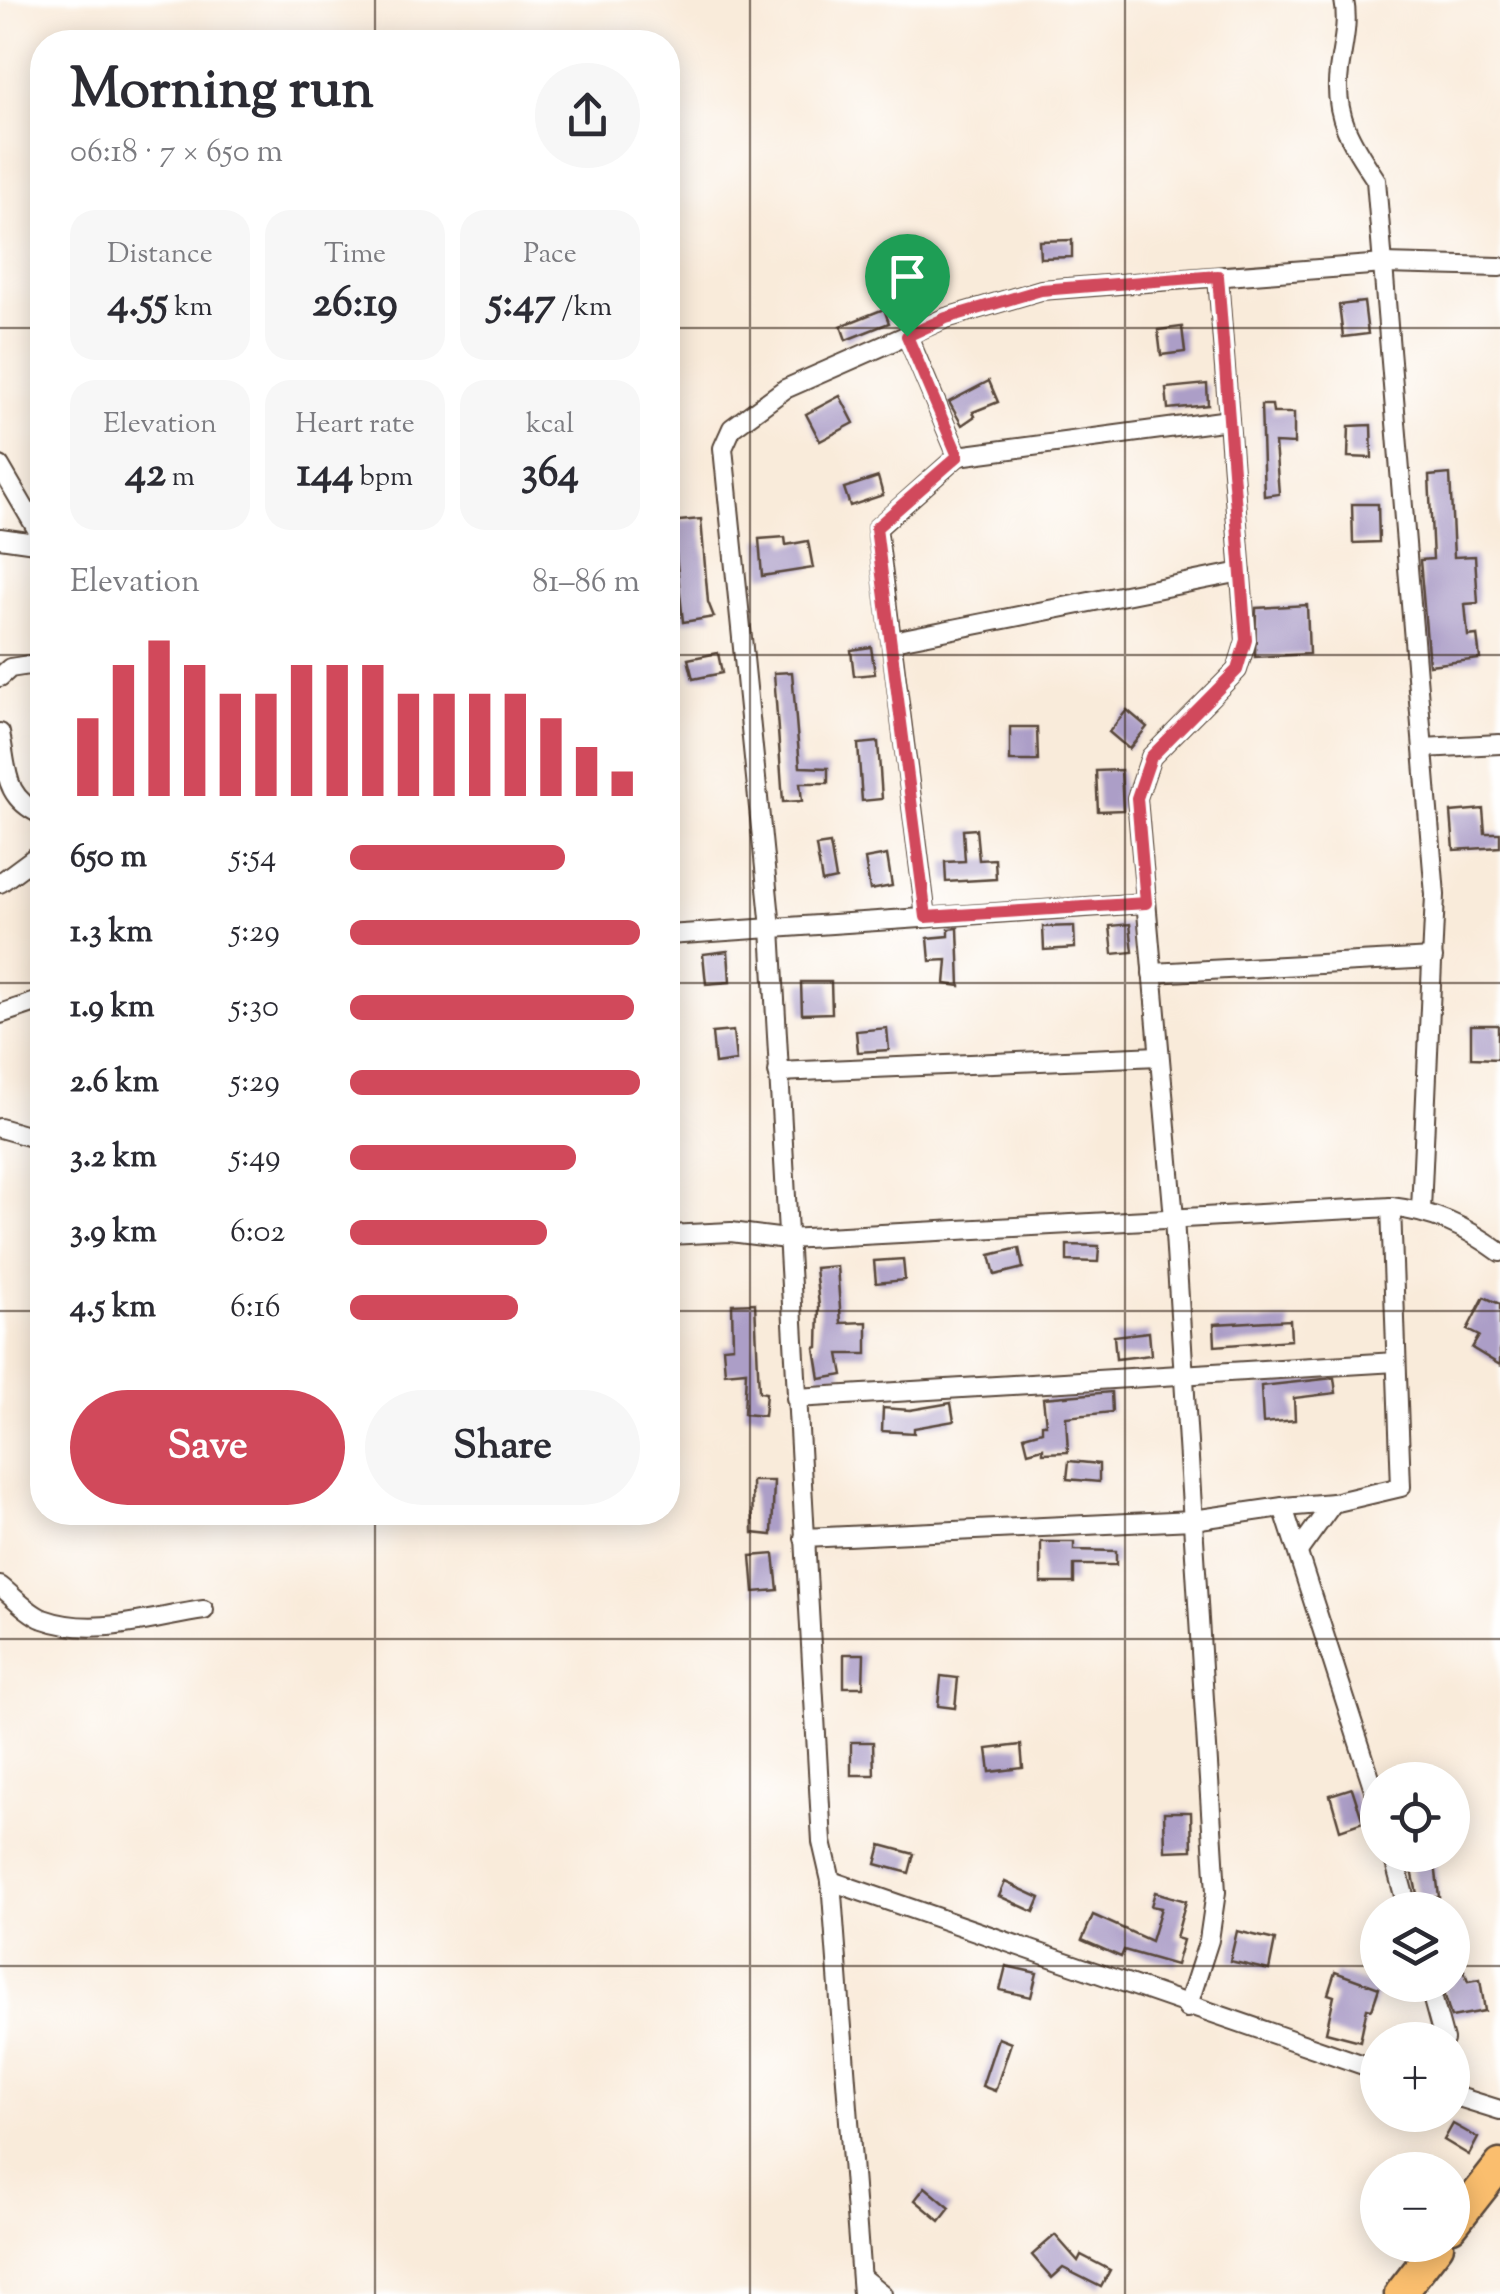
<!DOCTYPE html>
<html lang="en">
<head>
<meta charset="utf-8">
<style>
  :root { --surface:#fff; --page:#f7f7f7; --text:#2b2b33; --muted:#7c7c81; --accent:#d1495b }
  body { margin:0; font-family:"Sorts Mill Goudy",serif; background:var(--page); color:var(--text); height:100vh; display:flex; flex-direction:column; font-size:38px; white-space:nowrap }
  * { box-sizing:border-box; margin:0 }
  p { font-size:32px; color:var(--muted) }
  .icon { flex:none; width:55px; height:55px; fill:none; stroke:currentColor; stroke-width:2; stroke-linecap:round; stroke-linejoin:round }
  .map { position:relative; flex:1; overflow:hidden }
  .side { position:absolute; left:30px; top:30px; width:650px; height:1495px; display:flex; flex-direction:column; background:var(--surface); border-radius:40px; box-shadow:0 5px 25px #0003 }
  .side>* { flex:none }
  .tools { position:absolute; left:1360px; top:1762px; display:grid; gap:20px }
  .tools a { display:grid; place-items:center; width:110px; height:110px; border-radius:50%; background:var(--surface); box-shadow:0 5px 25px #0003; font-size:50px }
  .pin { position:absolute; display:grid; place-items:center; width:85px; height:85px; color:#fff; margin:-102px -42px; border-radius:50% 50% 50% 0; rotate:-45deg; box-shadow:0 0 10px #0007 }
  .pin .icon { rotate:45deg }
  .round { display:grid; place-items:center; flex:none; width:105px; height:105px; border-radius:52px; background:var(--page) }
  .overview { display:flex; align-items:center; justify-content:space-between; height:170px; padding:0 40px }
  h1 { font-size:55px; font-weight:800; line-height:75px }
  .metrics { display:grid; grid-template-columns:repeat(3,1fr); gap:15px; height:170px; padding:10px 40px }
  .metrics div { display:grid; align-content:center; border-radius:25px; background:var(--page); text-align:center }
  .metrics b { font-size:42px; font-weight:800 }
  .metrics small { font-size:28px; font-weight:400 }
  .metrics p { font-size:28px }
  .chart { height:280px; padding:20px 40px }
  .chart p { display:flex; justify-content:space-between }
  .chart svg { width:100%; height:180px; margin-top:10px; stroke:var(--accent); stroke-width:6 }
  .action { display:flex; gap:20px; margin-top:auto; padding:20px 40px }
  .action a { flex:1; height:115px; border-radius:60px; background:var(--accent); color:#fff; font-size:40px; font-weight:800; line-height:115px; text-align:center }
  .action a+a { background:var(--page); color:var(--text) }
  ul { padding:0 40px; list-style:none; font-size:32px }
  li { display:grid; grid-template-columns:160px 120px 1fr; align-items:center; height:75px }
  li i { height:25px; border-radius:12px; background:var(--accent) }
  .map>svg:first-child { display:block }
  .building { fill:#ac9ec7 }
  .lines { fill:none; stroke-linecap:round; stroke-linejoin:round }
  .minor-casing { stroke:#58473a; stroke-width:22 }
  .primary-casing { stroke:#58473a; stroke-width:35 }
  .minor { stroke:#fff; stroke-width:18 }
  .primary { stroke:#fabe6e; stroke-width:30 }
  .route-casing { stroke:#fff; stroke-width:20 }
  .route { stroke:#d1495b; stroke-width:12 }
  .grid { fill:none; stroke:#3b2a1e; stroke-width:2.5; stroke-opacity:0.55 }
</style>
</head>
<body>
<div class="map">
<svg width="1500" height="2294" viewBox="0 0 1500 2294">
  <rect width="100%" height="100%" fill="#fff"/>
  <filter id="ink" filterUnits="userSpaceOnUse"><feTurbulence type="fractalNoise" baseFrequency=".01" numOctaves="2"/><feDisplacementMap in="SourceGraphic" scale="20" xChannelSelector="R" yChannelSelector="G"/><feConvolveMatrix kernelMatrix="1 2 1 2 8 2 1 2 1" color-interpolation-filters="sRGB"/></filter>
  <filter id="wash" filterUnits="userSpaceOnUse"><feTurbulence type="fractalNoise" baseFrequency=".0048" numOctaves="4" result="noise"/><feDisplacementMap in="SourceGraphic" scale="40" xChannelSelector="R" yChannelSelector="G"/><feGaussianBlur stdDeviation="2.25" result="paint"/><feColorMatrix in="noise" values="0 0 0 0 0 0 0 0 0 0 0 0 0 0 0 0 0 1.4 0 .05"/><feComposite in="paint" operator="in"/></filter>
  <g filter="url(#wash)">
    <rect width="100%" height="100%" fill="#f9ebda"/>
    <g id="blocks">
      <g class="building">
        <polygon points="1072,240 1072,257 1040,258 1039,241"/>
        <polygon points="920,268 928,291 903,300 895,277"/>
        <polygon points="1364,302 1368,334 1343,337 1339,305"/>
        <polygon points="884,309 889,323 846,340 841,326"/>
        <polygon points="1182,327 1185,352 1161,355 1158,330"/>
        <polygon points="989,381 998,402 973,412 975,416 962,425 949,402"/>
        <polygon points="1207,384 1208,405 1168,409 1166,388"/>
        <polygon points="840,396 854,423 820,441 806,414"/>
        <polygon points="1261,405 1272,405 1273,413 1294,413 1294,444 1275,443 1279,494 1264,496"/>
        <polygon points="1371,425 1372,458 1348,457 1349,426"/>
        <polygon points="1450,474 1454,557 1475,556 1478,603 1465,604 1468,636 1477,635 1480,659 1429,665 1420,560 1433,559 1429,476"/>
        <polygon points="878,477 883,495 850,506 844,488"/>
        <polygon points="1352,504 1378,504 1379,542 1353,543"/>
        <polygon points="701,519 708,602 714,617 683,622 675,545 669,546 668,522"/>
        <polygon points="785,537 786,545 808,541 813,568 762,576 759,539"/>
        <polygon points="1307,605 1309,654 1255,657 1256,608"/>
        <polygon points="871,647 875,674 854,676 851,650"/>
        <polygon points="718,653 722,673 693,679 688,659"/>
        <polygon points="792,672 800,767 828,768 828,783 800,783 802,801 783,802 774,673"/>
        <polygon points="1127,710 1147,727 1129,749 1109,732"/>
        <polygon points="1010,727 1037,727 1038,761 1010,761"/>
        <polygon points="878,742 882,799 862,801 858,744"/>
        <polygon points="1121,770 1123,810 1098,811 1096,771"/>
        <polygon points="1483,809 1485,833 1500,833 1500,847 1454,850 1451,812"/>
        <polygon points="976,829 979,860 995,859 996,879 946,882 945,862 965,861 963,830"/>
        <polygon points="830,844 836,879 822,882 816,846"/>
        <polygon points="887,855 892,886 870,890 865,859"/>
        <polygon points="1130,924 1133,952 1113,954 1110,926"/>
        <polygon points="1074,926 1075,948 1044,950 1043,927"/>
        <polygon points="958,928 960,986 945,984 947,960 930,961 928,938 949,936 949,929"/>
        <polygon points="728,951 730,982 706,984 703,954"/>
        <polygon points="801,982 831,982 832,1013 802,1014"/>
        <polygon points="1471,1025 1498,1025 1498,1059 1471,1058"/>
        <polygon points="887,1028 889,1050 858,1052 856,1031"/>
        <polygon points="733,1031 736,1061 715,1064 712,1033"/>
        <polygon points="1067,1245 1099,1246 1098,1262 1067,1261"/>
        <polygon points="1019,1248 1023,1268 995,1275 990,1255"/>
        <polygon points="903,1259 905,1280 876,1283 874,1261"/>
        <polygon points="837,1266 841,1323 867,1322 867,1354 839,1354 843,1375 820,1379 815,1348 818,1347 819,1306 815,1268"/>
        <polygon points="1484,1297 1500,1304 1500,1365 1472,1348 1479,1336 1467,1330"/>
        <polygon points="755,1303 759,1392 766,1393 764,1416 744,1414 746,1371 725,1373 723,1347 733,1346 732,1304"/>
        <polygon points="1290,1320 1291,1340 1215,1346 1214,1324"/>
        <polygon points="1149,1332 1151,1355 1116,1359 1114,1336"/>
        <polygon points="1334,1378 1336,1393 1294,1398 1295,1420 1263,1423 1261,1386"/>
        <polygon points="1111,1392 1112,1412 1066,1417 1068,1452 1043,1453 1043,1448 1028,1452 1024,1436 1042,1431 1042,1424 1046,1424 1043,1398"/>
        <polygon points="951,1403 954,1421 914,1428 914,1433 882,1431 883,1408 910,1410"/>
        <polygon points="1069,1461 1099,1464 1099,1482 1067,1479"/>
        <polygon points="752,1481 774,1481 772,1535 753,1533"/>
        <polygon points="1041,1542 1074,1542 1074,1550 1116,1551 1116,1565 1074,1565 1074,1583 1041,1583"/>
        <polygon points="774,1554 778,1590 754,1592 751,1556"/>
        <polygon points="844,1654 864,1654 863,1687 844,1687"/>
        <polygon points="941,1676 958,1678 955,1708 938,1706"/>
        <polygon points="851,1742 873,1742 874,1775 851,1775"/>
        <polygon points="1021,1745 1023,1768 990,1772 987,1749"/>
        <polygon points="1352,1788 1363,1822 1340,1830 1330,1795"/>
        <polygon points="1164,1812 1191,1812 1192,1850 1165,1851"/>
        <polygon points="881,1845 914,1854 909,1873 876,1864"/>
        <polygon points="1409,1855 1434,1855 1439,1897 1418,1899"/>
        <polygon points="1005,1882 1040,1898 1034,1912 999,1896"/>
        <polygon points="1155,1892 1186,1901 1176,1938 1183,1940 1176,1965 1124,1950 1121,1957 1082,1940 1093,1915 1151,1941 1161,1908 1151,1906"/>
        <polygon points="1237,1931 1275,1940 1269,1970 1230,1961"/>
        <polygon points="1454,1944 1468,1981 1480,1979 1485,2011 1451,2017 1442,1985 1452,1985"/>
        <polygon points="1006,1966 1037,1973 1031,1997 1000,1990"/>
        <polygon points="1335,1972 1379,1988 1372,2009 1367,2008 1360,2041 1326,2032 1334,1996 1328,1994"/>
        <polygon points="998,2038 1011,2043 995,2091 982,2086"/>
        <polygon points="1453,2124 1478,2138 1469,2155 1444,2140"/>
        <polygon points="925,2187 950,2208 940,2221 915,2200"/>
        <polygon points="1055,2235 1078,2261 1081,2255 1110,2270 1101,2287 1063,2268 1052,2278 1032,2255"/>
      </g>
    </g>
  </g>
  <g filter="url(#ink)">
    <use href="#blocks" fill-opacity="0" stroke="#58473a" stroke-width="2.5"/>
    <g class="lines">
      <defs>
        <g id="minor">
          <path d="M1344,0C1349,24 1342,47 1339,71C1333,116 1352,144 1376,180L1435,895L1421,1210"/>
          <polyline points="907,335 958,456"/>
          <polyline points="0,466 42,538"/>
          <polyline points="0,538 42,544"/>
          <polyline points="893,641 1241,572"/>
          <polyline points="0,677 10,668 42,663"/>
          <path d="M0,733C8,772 3,797 42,815"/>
          <polyline points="1423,748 1500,744"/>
          <polyline points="0,883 42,852"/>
          <polyline points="926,917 877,528 958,456 1229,420"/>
          <polyline points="668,935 1146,903"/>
          <polyline points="1152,973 1433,958"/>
          <polyline points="0,1014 42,1000"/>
          <polyline points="778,1072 1159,1056"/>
          <polyline points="0,1128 42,1140"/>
          <path d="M668,1235L731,1232L786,1239L1391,1207C1434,1212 1465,1226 1500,1252"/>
          <polyline points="796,1398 1396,1362"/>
          <polyline points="1283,1507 1333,1503"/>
          <polyline points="804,1538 1193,1520 1283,1507 1378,1802"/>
          <polyline points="1299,1550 1333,1503 1401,1487 1391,1207"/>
          <path d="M0,1586C13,1596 28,1613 43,1619C95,1638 153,1617 204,1610"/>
          <polyline points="1393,1855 1408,1910"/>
          <polyline points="831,1881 1378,2070"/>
          <polyline points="1429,1985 1444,2040"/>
          <polyline points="1187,2008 1209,1940 1216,1892 1174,1218 1137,798 1151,757 1237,670 1246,641 1218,277"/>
          <polyline points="1452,2095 1500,2110"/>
          <polyline points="861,2277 882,2294"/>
          <polyline points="862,2294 831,1881 822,1842 771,928 723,448 732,428 785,389 946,318 1041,290 1384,264 1500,267"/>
        </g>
        <g id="primary">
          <polyline points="1452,2226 1500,2165"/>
          <polyline points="1400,2294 1438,2245"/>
        </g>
      </defs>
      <use href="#minor" class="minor-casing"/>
      <use href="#primary" class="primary-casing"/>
      <use href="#minor" class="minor"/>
      <use href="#primary" class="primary"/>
    </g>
  </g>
  <g class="lines" filter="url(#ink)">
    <defs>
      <polygon id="route" points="1218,276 1246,640 1237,670 1151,757 1137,798 1146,903 926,917 876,528 958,456 907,336 946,318 1041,290"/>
    </defs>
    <use href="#route" class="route-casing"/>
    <use href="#route" class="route"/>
  </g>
  <path class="grid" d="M375,0V42M750,0V2294M1125,0V2294M0,328H42M668,328H1500M0,655H42M668,655H1500M0,983H42M668,983H1500M0,1311H42M668,1311H1500M375,1512V2294M0,1639H1500M0,1966H1378M1452,1966H1500"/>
</svg>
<div class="tools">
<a><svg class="icon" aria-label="locate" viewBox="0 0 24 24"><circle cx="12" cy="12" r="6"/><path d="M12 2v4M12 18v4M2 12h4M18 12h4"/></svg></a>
<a><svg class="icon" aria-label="layers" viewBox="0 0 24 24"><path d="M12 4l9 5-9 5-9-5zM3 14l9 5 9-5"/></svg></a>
<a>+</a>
<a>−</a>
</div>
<div class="pin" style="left:907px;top:336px;background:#1e9e55"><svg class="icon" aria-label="arrive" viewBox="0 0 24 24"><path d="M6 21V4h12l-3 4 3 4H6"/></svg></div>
<section class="side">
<div class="overview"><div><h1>Morning run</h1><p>06:18 · 7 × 650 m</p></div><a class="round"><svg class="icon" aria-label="share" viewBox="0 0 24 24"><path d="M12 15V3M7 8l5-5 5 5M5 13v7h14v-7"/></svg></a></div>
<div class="metrics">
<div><p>Distance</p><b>4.55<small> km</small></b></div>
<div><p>Time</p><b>26:19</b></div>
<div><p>Pace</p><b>5:47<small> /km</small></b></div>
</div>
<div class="metrics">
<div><p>Elevation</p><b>42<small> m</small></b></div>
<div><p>Heart rate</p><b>144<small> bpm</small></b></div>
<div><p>kcal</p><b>364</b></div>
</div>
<div class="chart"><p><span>Elevation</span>81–86 m</p>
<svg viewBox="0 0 160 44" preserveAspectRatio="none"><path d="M5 44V25M15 44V12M25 44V6M35 44V12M45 44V19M55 44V19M65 44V12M75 44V12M85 44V12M95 44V19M105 44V19M115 44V19M125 44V19M135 44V25M145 44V32M155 44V38"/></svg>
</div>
<ul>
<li><b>650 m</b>5:54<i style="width:74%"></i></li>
<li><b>1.3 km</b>5:29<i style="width:100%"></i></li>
<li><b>1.9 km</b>5:30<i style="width:98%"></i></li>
<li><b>2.6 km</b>5:29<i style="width:100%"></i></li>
<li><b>3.2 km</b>5:49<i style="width:78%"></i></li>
<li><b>3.9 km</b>6:02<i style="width:68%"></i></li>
<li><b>4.5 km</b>6:16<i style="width:58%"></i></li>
</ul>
<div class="action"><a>Save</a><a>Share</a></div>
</section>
</div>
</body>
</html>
